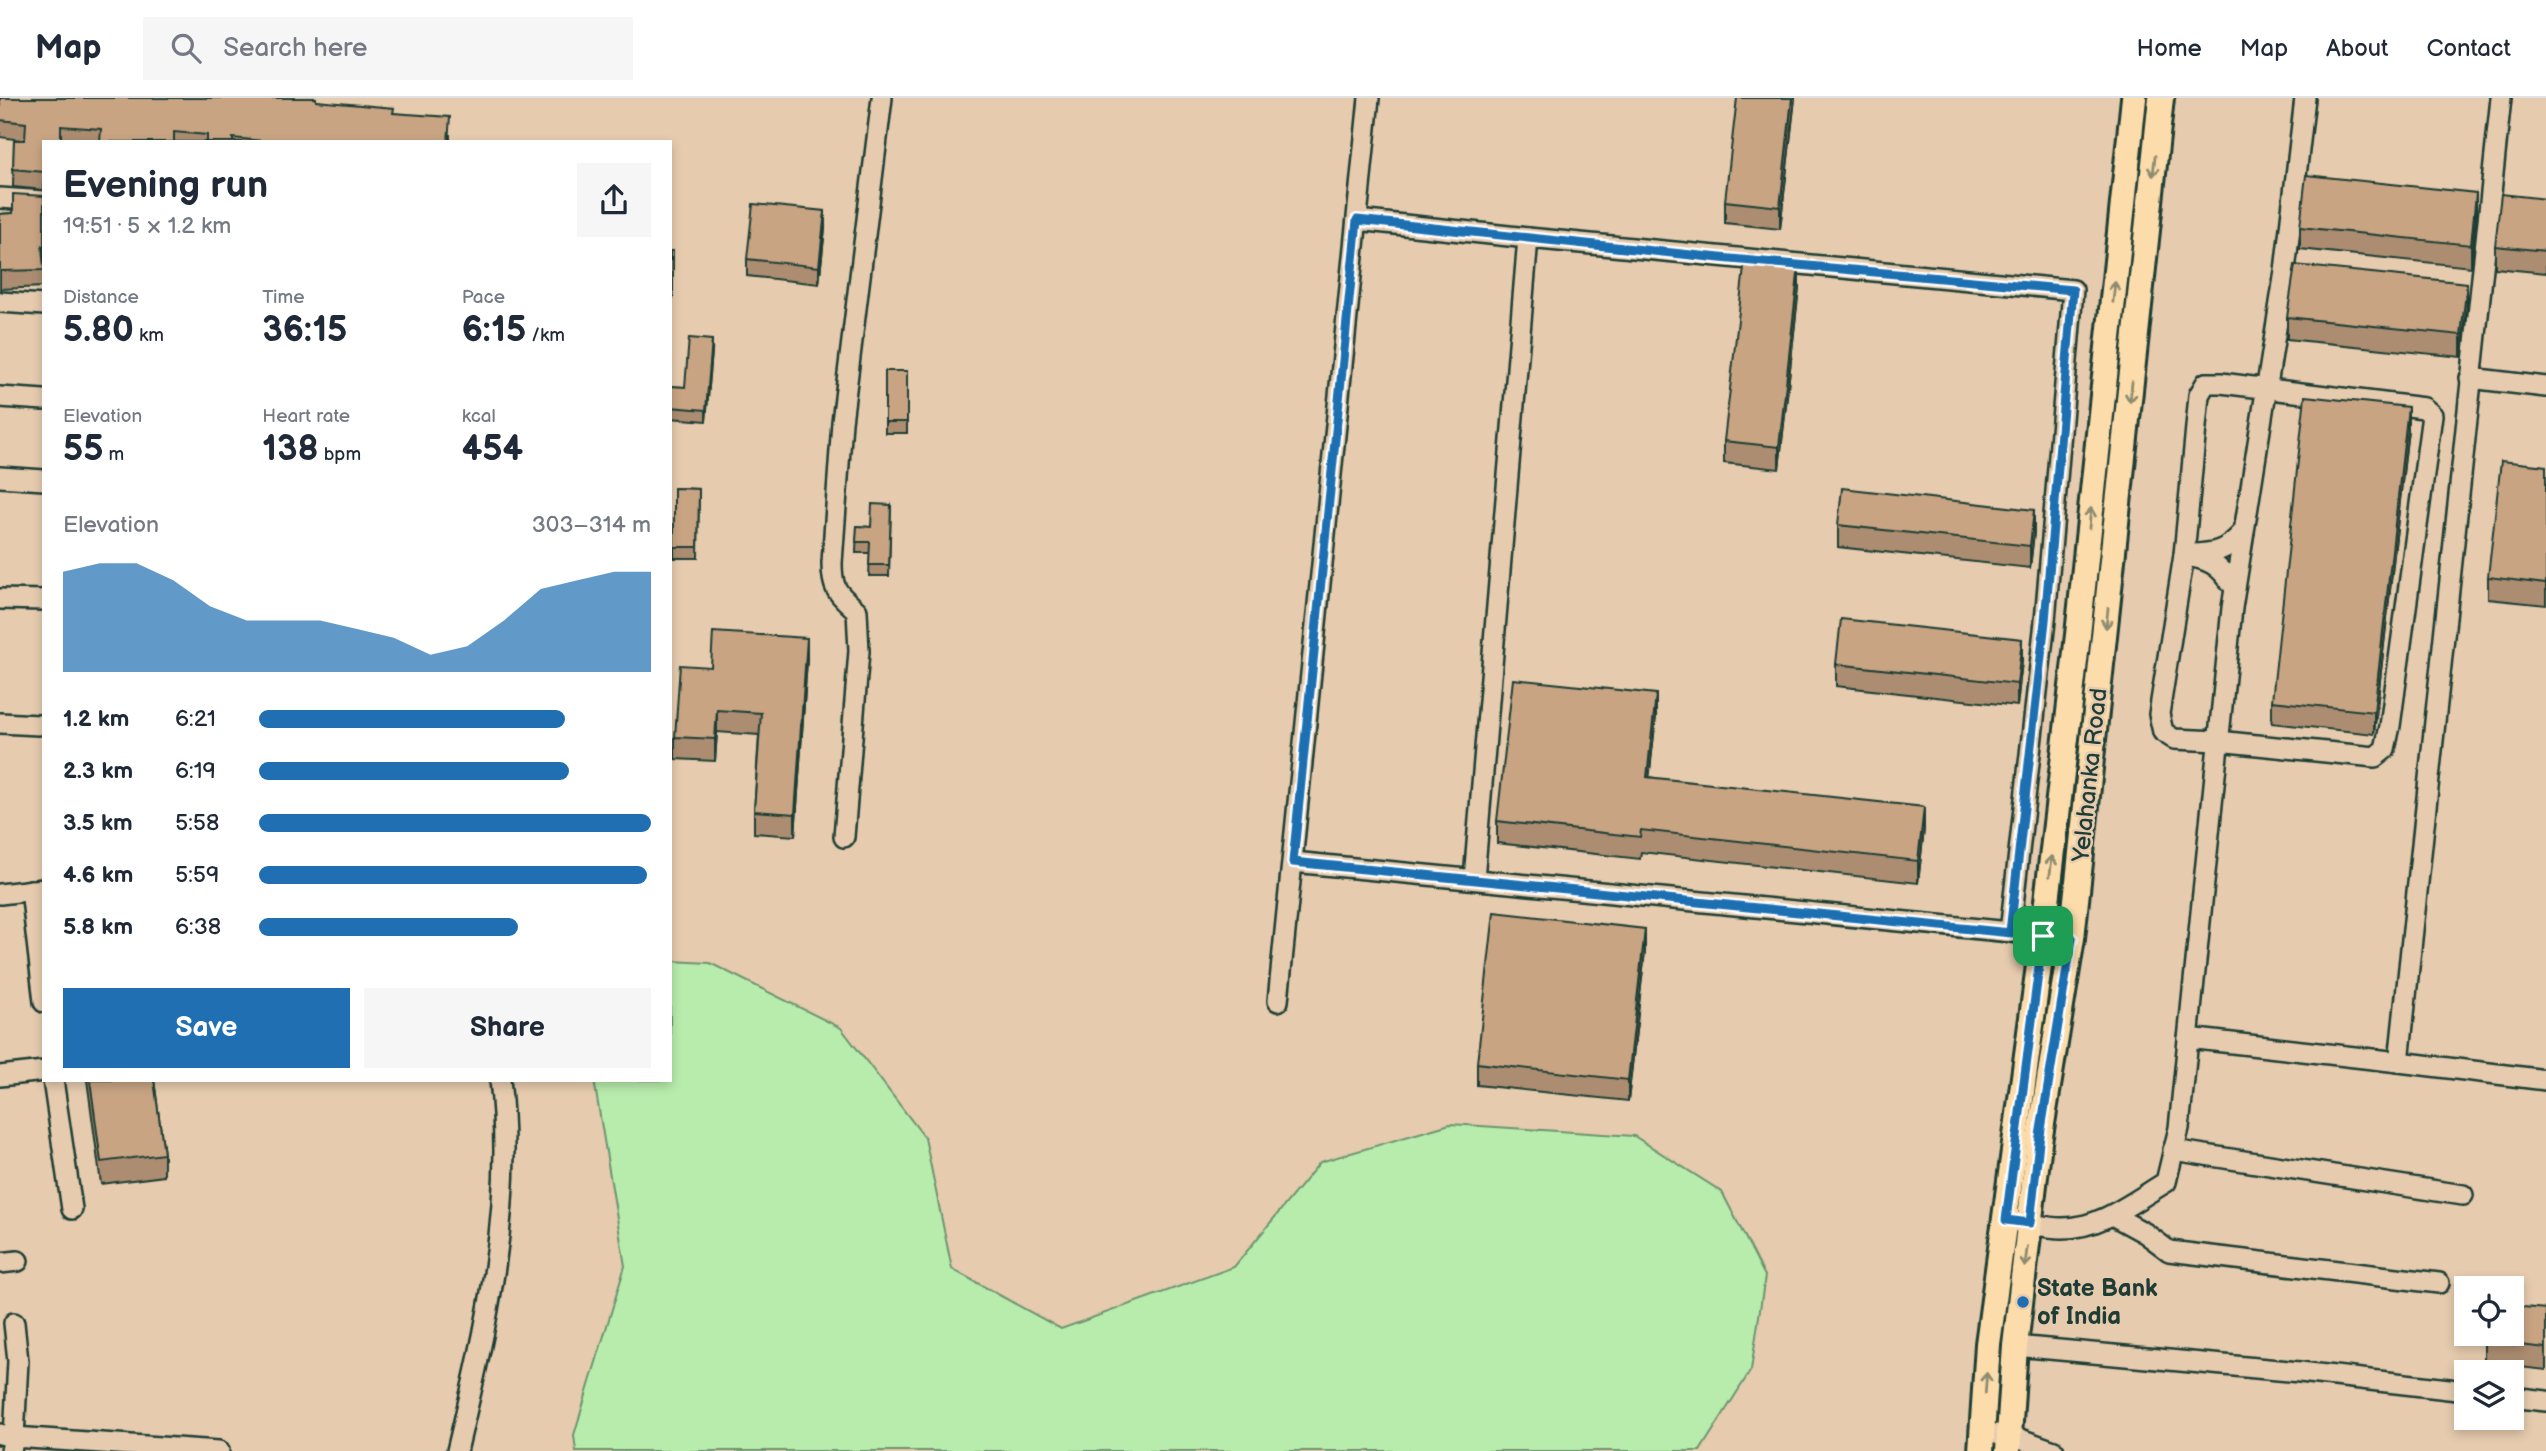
<!DOCTYPE html>
<html lang="en">
<head>
<meta charset="utf-8">
<style>
  :root { --surface:#fff; --page:#f6f6f7; --text:#1f2937; --muted:#747a83; --line:#e0e1e3; --accent:#1f6fb2 }
  body { margin:0; font-family:"Balsamiq Sans",sans-serif; background:var(--page); color:var(--text); height:100vh; display:flex; flex-direction:column; font-size:26px; white-space:nowrap }
  * { box-sizing:border-box; margin:0 }
  p { font-size:23px; color:var(--muted) }
  .icon { flex:none; width:38px; height:38px; fill:none; stroke:currentColor; stroke-width:2; stroke-linecap:round; stroke-linejoin:round }
  .map { position:relative; flex:1; overflow:hidden }
  .sheet { position:absolute; left:42px; top:42px; width:630px; height:942px; display:flex; flex-direction:column; background:var(--surface); border-radius:0px; box-shadow:0 4px 10px #0003 }
  .sheet>* { flex:none }
  .fabs { position:absolute; left:2454px; top:1178px; display:grid; gap:14px }
  .fabs a { display:grid; place-items:center; width:70px; height:70px; border-radius:0px; background:var(--surface); box-shadow:0 4px 10px #0003; font-size:35px }
  .pin { position:absolute; display:grid; place-items:center; width:60px; height:60px; color:#fff; margin:-30px; border-radius:14px; box-shadow:0 4px 10px #0006 }
  .round { display:grid; place-items:center; flex:none; width:74px; height:74px; border-radius:0px; background:var(--page) }
  .overview { display:flex; align-items:center; justify-content:space-between; height:119px; padding:0 21px }
  h1 { font-size:38px; font-weight:700; line-height:52px }
  .figures { display:grid; grid-template-columns:repeat(3,1fr); gap:10px; height:119px; padding:7px 21px }
  .figures div { display:grid; align-content:center }
  .figures b { font-size:35px; font-weight:700 }
  .figures small { font-size:19px; font-weight:400 }
  .figures p { font-size:19px }
  .chart { height:196px; padding:14px 21px }
  .chart p { display:flex; justify-content:space-between }
  .chart svg { width:100%; height:126px; margin-top:7px; fill:var(--accent); opacity:.7 }
  .action { display:flex; gap:14px; margin-top:auto; padding:14px 21px }
  .action a { flex:1; height:80px; border-radius:0px; background:var(--accent); color:#fff; font-size:28px; font-weight:700; line-height:80px; text-align:center }
  .action a+a { background:var(--page); color:var(--text) }
  ul { padding:0 21px; list-style:none; font-size:23px }
  li { display:grid; grid-template-columns:112px 84px 1fr; align-items:center; height:52px }
  li i { height:18px; border-radius:9px; background:var(--accent) }
  header { display:flex; align-items:center; gap:42px; box-sizing:border-box; height:98px; padding:0 35px; background:var(--surface); border-bottom:2px solid var(--line) }
  header strong { font-size:33px }
  nav { display:flex; gap:38px; margin-inline-start:auto; font-size:24px }
  .search { width:490px; height:63px; background:var(--page); display:flex; align-items:center; gap:18px; box-sizing:border-box; padding:0 24px; border-radius:0px; color:var(--muted); font-size:26px }
  .map>svg:first-child { display:block }
  .green { fill:#b8ecac; stroke:#6c9470; stroke-width:2 }
  .lines { fill:none; stroke-linecap:round; stroke-linejoin:round }
  .minor-casing { stroke:#1f3d34; stroke-width:24 }
  .major-casing { stroke:#1f3d34; stroke-width:30 }
  .minor { stroke:#e6cbae; stroke-width:19 }
  .major { stroke:#fddcac; stroke-width:24 }
  .wall { fill:#ac8d71; stroke:#1f3d34; stroke-width:2 }
  .shaded-wall { fill:#8c735c; stroke:#1f3d34; stroke-width:2 }
  .building { fill:#c8a483; stroke:#1f3d34; stroke-width:2 }
  .oneway { stroke:#8e8c70 }
  .route-casing { stroke:#fff; stroke-width:14 }
  .route { stroke:#1f6fb2; stroke-width:9 }
  .poi-dot { fill:#1f6fb2; stroke:#e6cbae; stroke-width:2.5 }
  .labels { text-anchor:middle; dominant-baseline:central; stroke-width:5; stroke-linejoin:round; paint-order:stroke }
  .street-label { font-size:24px; fill:#1f3d34; stroke:#e6cbae }
  .poi-label { font-size:24px; font-weight:bold; fill:#1f3d34; stroke:#e6cbae; text-anchor:start }
</style>
</head>
<body>
<header>
<strong>Map</strong>
<div class="search"><svg class="icon" aria-label="search" viewBox="0 0 24 24"><circle cx="10" cy="10" r="6"/><path d="M15 15l6 6"/></svg>Search here</div>
<nav><a>Home</a><a>Map</a><a>About</a><a>Contact</a></nav>
</header>
<div class="map">
<svg width="2546" height="1353" viewBox="0 0 2546 1353">
  <rect width="100%" height="100%" fill="#e6cbae"/>
  <filter id="ink" filterUnits="userSpaceOnUse"><feTurbulence type="fractalNoise" baseFrequency=".0143" numOctaves="2"/><feDisplacementMap in="SourceGraphic" scale="14" xChannelSelector="R" yChannelSelector="G"/><feConvolveMatrix kernelMatrix="1 2 1 2 8 2 1 2 1" color-interpolation-filters="sRGB"/></filter>
  <g filter="url(#ink)">
    <polygon class="green" points="670,863 710,865 841,930 925,1040 952,1171 1061,1231 1234,1169 1320,1064 1450,1026 1634,1038 1722,1094 1765,1178 1751,1272 1700,1353 576,1353 574,1337 625,1168 594,982 670,982"/>
    <g class="lines">
      <defs>
        <g id="minor">
          <polyline points="0,100 44,103"/>
          <polyline points="1357,122 1528,140"/>
          <polyline points="0,204 44,207"/>
          <polyline points="2470,280 2546,289"/>
          <polygon points="2206,285 2221,285 2424,310 2432,317 2390,628 2385,651 2375,659 2218,643 2174,641 2163,634 2159,616 2184,457 2199,297"/>
          <polyline points="0,299 44,302"/>
          <polyline points="0,379 44,382"/>
          <path d="M2184,457C2213,455 2224,456 2244,433"/>
          <path d="M2192,459C2214,462 2223,473 2235,490"/>
          <polyline points="0,501 44,502"/>
          <polyline points="0,625 39,627"/>
          <path d="M844,739L859,553L857,513C838,495 832,493 832,465L842,324L882,0"/>
          <polyline points="1293,764 2072,840"/>
          <path d="M1474,781L1528,140C1710,159 1892,173 2073,192L2045,523L2010,834"/>
          <polyline points="31,792 44,904"/>
          <polyline points="0,796 43,791"/>
          <polyline points="1278,903 1369,0"/>
          <polyline points="2188,940 2399,964 2501,0"/>
          <polyline points="2399,964 2546,982"/>
          <polyline points="0,978 44,973"/>
          <polyline points="53,982 72,1111"/>
          <polyline points="2173,1052 2463,1097"/>
          <polyline points="2112,1117 2145,1135 2169,1153 2439,1185"/>
          <path d="M2017,1124C2032,1125 2046,1130 2061,1130C2100,1131 2134,1103 2166,1084L2179,1030L2232,510L2285,173L2305,0"/>
          <polyline points="0,1165 18,1163"/>
          <polyline points="2015,1248 2300,1274 2466,1293"/>
          <polyline points="2511,1299 2546,1303"/>
          <polyline points="0,1336 14,1339 18,1263 14,1225"/>
          <polyline points="1995,1336 2009,1337 2054,1353"/>
          <polyline points="11,1353 14,1339 219,1353"/>
          <path d="M457,1353C486,1232 515,1107 500,982"/>
        </g>
        <g id="major">
          <polyline points="1981,1353 1988,1246 2043,838 2078,537 2134,0"/>
          <polyline points="2008,1353 2015,1248 2039,1044 2072,840 2161,0"/>
        </g>
      </defs>
      <use href="#minor" class="minor-casing"/>
      <use href="#major" class="major-casing"/>
      <use href="#minor" class="minor"/>
      <use href="#major" class="major"/>
    </g>
    <g class="wall">
      <polygon points="0,0 316,3 394,15 450,37 450,44 44,44 44,92 13,89 14,42 21,42 0,39"/>
      <polygon points="1795,0 1780,131 1725,125 1725,103"/>
      <polygon points="44,98 44,189 0,191 0,116 13,115"/>
      <polygon points="2546,101 2546,175 2495,170 2495,148"/>
      <polygon points="2476,117 2471,169 2300,151 2300,129"/>
      <polygon points="825,130 819,186 747,178 747,161"/>
      <rect x="670" y="153" width="3" height="47"/>
      <polygon points="1799,189 1779,371 1724,365 1724,343"/>
      <polygon points="2467,207 2461,259 2287,241 2287,219"/>
      <polygon points="712,253 706,323 670,320 670,288 685,289"/>
      <rect x="885" y="273" width="22" height="62"/>
      <polygon points="2408,331 2374,636 2272,625 2272,603"/>
      <polygon points="2546,368 2546,507 2488,501 2488,479"/>
      <polygon points="674,390 699,391 698,460 674,460"/>
      <polygon points="891,407 889,478 869,478 870,455 856,455 857,428 871,429"/>
      <polygon points="1838,427 2034,434 2030,470 1838,449"/>
      <polygon points="807,562 795,738 754,735 754,713 759,637 717,634 715,663 675,661 675,639 711,569"/>
      <polygon points="2022,563 2017,608 1836,588 1836,566"/>
      <polygon points="1656,618 1649,679 1924,731 1918,785 1641,754 1640,761 1497,745 1497,723"/>
      <polygon points="1645,853 1628,1003 1477,987 1477,965"/>
      <polygon points="87,982 154,982 164,1056 164,1078 101,1086"/>
      <polygon points="2546,1211 2546,1272 2484,1265 2484,1243"/>
    </g>
    <g class="shaded-wall">
      <polygon points="1792,0 1795,0 1780,131 1780,109"/>
      <polygon points="2476,95 2476,117 2471,169 2471,147"/>
      <polygon points="825,113 825,130 819,186 819,169"/>
      <polygon points="1799,167 1799,189 1779,371 1779,349"/>
      <polygon points="2467,185 2467,207 2461,259 2461,237"/>
      <polygon points="712,242 712,253 706,323 706,312"/>
      <polygon points="2408,309 2408,331 2374,636 2374,614"/>
      <polygon points="2034,412 2034,434 2030,470 2030,448"/>
      <polygon points="807,540 807,562 795,738 795,716"/>
      <polygon points="2022,541 2022,563 2017,608 2017,586"/>
      <polygon points="1656,596 1656,618 1647,701 1647,679"/>
      <polygon points="717,612 717,634 715,663 715,641"/>
      <polygon points="1924,709 1924,731 1918,785 1918,763"/>
      <polygon points="1645,831 1645,853 1628,1003 1628,982"/>
    </g>
    <g class="building">
      <polygon points="0,0 316,0 316,3 394,10 393,15 450,19 448,44 274,44 233,40 233,44 207,44 207,37 174,34 174,44 100,44 101,31 61,28 61,44 44,44 44,74 13,71 14,42 25,42 26,25 0,22"/>
      <polygon points="1737,0 1792,0 1780,109 1725,103"/>
      <polygon points="2306,77 2476,95 2471,147 2300,129"/>
      <polygon points="13,96 44,98 44,148 42,148 44,172 0,173 0,116 13,115"/>
      <polygon points="2501,96 2546,101 2546,153 2495,148"/>
      <polygon points="753,106 825,113 819,169 747,161"/>
      <rect x="670" y="153" width="3" height="35"/>
      <polygon points="1745,161 1799,167 1779,349 1724,343"/>
      <polygon points="2295,167 2467,185 2461,237 2287,219"/>
      <polygon points="689,240 712,242 706,312 670,309 670,288 685,289"/>
      <rect x="885" y="273" width="22" height="51"/>
      <polygon points="2305,298 2408,309 2374,614 2272,603"/>
      <polygon points="2501,363 2546,368 2546,486 2488,479"/>
      <polygon points="674,390 699,391 698,449 674,449"/>
      <polygon points="1842,390 2034,412 2030,448 1838,427"/>
      <polygon points="872,406 891,407 889,467 869,467 870,444 856,444 857,428 871,429"/>
      <polygon points="1841,521 2022,541 2017,586 1836,566"/>
      <polygon points="713,534 807,540 795,716 754,713 761,615 717,612 715,641 675,639 680,567 711,569"/>
      <polygon points="1513,581 1656,596 1647,679 1924,709 1918,763 1641,732 1640,739 1497,723"/>
      <polygon points="1494,814 1645,831 1628,982 1477,965"/>
      <polygon points="90,982 154,982 164,1056 101,1064"/>
      <polygon points="2511,1208 2546,1211 2546,1250 2484,1243 2484,1236 2511,1236"/>
    </g>
    <defs><path id="oneway-shaft" d="M-6 0H5M1.5-3L5.5 0L1.5 3" fill="none" stroke-width="1.6" stroke-linecap="round" stroke-linejoin="round" transform="scale(1.75)"/></defs>
    <g class="oneway">
      <use href="#oneway-shaft" transform="translate(2154 68) rotate(96)"/>
      <use href="#oneway-shaft" transform="translate(2114 194) rotate(-84)"/>
      <use href="#oneway-shaft" transform="translate(2131 294) rotate(96)"/>
      <use href="#oneway-shaft" transform="translate(2090 420) rotate(-84)"/>
      <use href="#oneway-shaft" transform="translate(2107 520) rotate(96)"/>
      <use href="#oneway-shaft" transform="translate(2051 768) rotate(-83)"/>
      <use href="#oneway-shaft" transform="translate(2026 1159) rotate(97)"/>
      <use href="#oneway-shaft" transform="translate(1986 1285) rotate(-86)"/>
    </g>
  </g>
  <g class="lines" filter="url(#ink)">
    <defs>
      <polyline id="route" points="2043,838 1920,826 1293,764 1357,122 1720,160 2073,192 2045,523 2010,834 2043,838 2006,1122 2030,1125 2039,1044 2072,840 2043,838"/>
    </defs>
    <use href="#route" class="route-casing"/>
    <use href="#route" class="route"/>
  </g>
  <circle class="poi-dot" cx="2023" cy="1204" r="7"/>
  <g class="labels">
    <g class="street-label">
      <text transform="translate(2090 677) rotate(-84)">Yelahanka Road</text>
    </g>
    <g class="poi-label">
      <text x="2037" y="1190">State Bank<tspan x="2037" dy="28">of India</tspan></text>
    </g>
  </g>
</svg>
<div class="fabs">
<a><svg class="icon" aria-label="locate" viewBox="0 0 24 24"><circle cx="12" cy="12" r="6"/><path d="M12 2v4M12 18v4M2 12h4M18 12h4"/></svg></a>
<a><svg class="icon" aria-label="layers" viewBox="0 0 24 24"><path d="M12 4l9 5-9 5-9-5zM3 14l9 5 9-5"/></svg></a>
</div>
<div class="pin" style="left:2043px;top:838px;background:#1e9e55"><svg class="icon" aria-label="arrive" viewBox="0 0 24 24"><path d="M6 21V4h12l-3 4 3 4H6"/></svg></div>
<section class="sheet">
<div class="overview"><div><h1>Evening run</h1><p>19:51 · 5 × 1.2 km</p></div><a class="round"><svg class="icon" aria-label="share" viewBox="0 0 24 24"><path d="M12 15V3M7 8l5-5 5 5M5 13v7h14v-7"/></svg></a></div>
<div class="figures">
<div><p>Distance</p><b>5.80<small> km</small></b></div>
<div><p>Time</p><b>36:15</b></div>
<div><p>Pace</p><b>6:15<small> /km</small></b></div>
</div>
<div class="figures">
<div><p>Elevation</p><b>55<small> m</small></b></div>
<div><p>Heart rate</p><b>138<small> bpm</small></b></div>
<div><p>kcal</p><b>454</b></div>
</div>
<div class="chart"><p><span>Elevation</span>303–314 m</p>
<svg viewBox="0 0 160 44" preserveAspectRatio="none"><path d="M0 44V9L10 6L20 6L30 12L40 21L50 26L60 26L70 26L80 29L90 32L100 38L110 35L120 26L130 15L140 12L150 9L160 9V44z"/></svg>
</div>
<ul>
<li><b>1.2 km</b>6:21<i style="width:78%"></i></li>
<li><b>2.3 km</b>6:19<i style="width:79%"></i></li>
<li><b>3.5 km</b>5:58<i style="width:100%"></i></li>
<li><b>4.6 km</b>5:59<i style="width:99%"></i></li>
<li><b>5.8 km</b>6:38<i style="width:66%"></i></li>
</ul>
<div class="action"><a>Save</a><a>Share</a></div>
</section>
</div>
</body>
</html>
